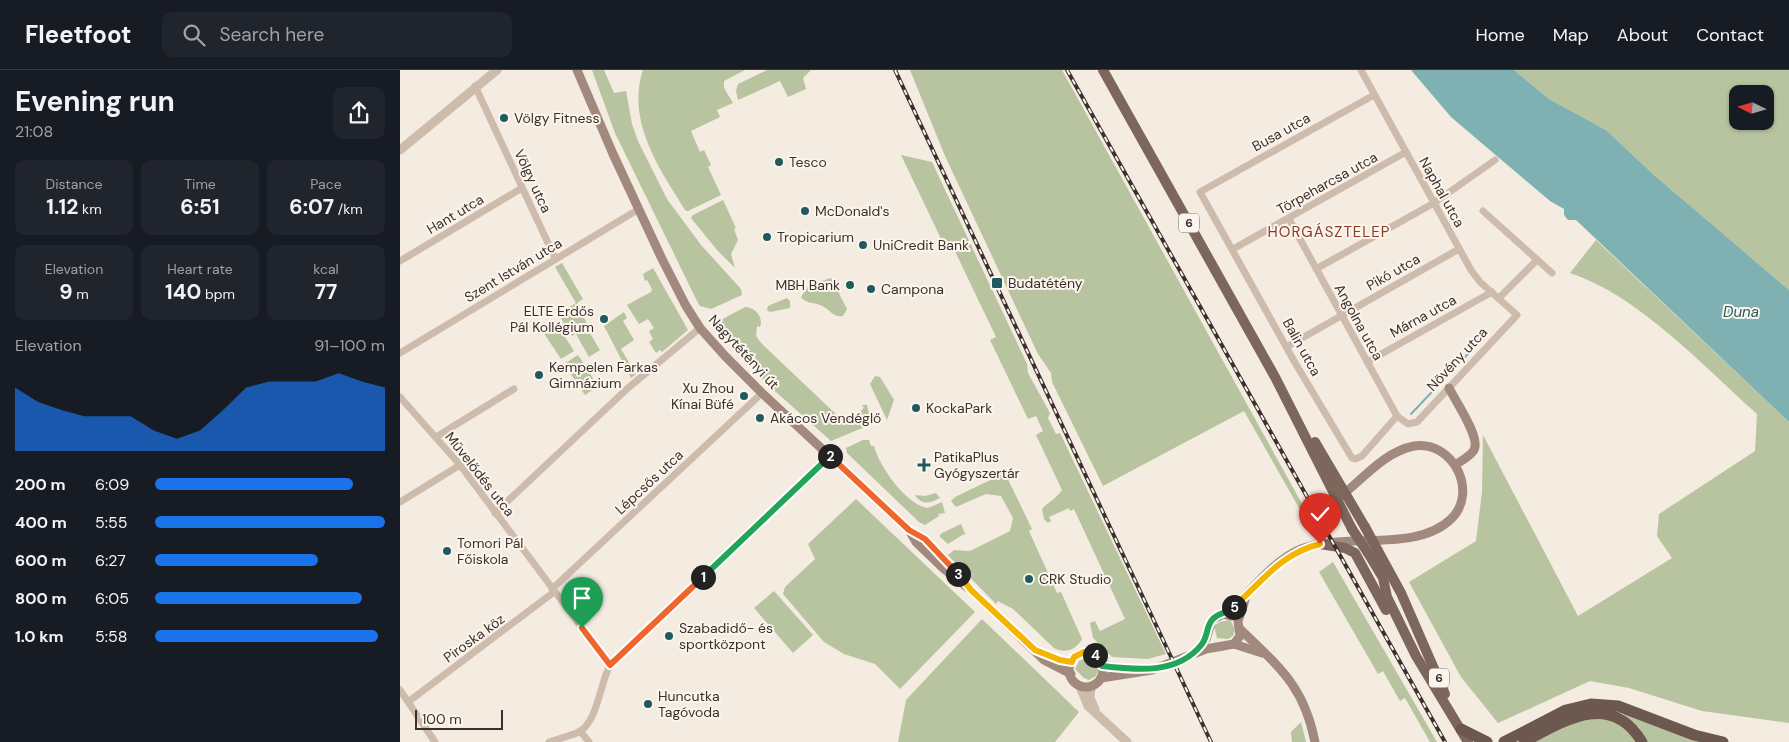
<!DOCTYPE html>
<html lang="en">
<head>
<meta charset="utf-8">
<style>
  :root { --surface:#171b24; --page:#20242c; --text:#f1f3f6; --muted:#9ea1a6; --line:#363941; --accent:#1a73e8 }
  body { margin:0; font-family:"DM Sans",sans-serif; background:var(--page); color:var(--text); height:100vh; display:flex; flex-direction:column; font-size:19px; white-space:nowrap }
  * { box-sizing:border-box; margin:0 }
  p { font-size:16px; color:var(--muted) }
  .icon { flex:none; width:28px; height:28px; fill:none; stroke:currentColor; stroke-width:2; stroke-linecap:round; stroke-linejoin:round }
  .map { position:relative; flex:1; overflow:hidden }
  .side { display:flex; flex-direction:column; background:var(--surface); width:400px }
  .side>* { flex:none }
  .needle { width:32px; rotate:275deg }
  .tools { position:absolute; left:1329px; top:15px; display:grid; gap:10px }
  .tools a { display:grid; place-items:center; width:45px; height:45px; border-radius:10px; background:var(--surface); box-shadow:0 1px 4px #0004; font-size:25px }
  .scale { position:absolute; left:15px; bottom:12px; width:88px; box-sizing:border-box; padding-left:5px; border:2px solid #3b302b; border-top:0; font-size:14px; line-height:18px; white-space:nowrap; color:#3b302b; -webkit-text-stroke:4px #fbf5ee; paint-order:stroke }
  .pin { position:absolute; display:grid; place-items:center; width:42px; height:42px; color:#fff; margin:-51px -21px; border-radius:50% 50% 50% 0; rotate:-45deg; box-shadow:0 0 5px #0007 }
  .pin .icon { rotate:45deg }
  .km { position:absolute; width:25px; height:25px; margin:-12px; border-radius:50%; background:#222; color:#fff; font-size:14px; line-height:25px; text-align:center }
  .round { display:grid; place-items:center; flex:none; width:52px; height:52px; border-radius:10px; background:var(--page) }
  .summary { display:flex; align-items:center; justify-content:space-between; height:85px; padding:0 15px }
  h1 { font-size:28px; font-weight:700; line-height:38px }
  .figures { display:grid; grid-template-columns:repeat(3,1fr); gap:8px; height:85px; padding:5px 15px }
  .figures div { display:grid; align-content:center; border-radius:10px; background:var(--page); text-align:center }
  .figures b { font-size:21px; font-weight:700 }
  .figures small { font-size:14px; font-weight:400 }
  .figures p { font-size:14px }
  .chart { height:140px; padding:10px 15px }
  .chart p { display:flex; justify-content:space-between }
  .chart svg { width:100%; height:90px; margin-top:5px; fill:var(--accent); opacity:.7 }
  ul { padding:0 15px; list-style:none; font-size:16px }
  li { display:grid; grid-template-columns:80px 60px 1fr; align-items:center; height:38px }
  li i { height:12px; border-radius:6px; background:var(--accent) }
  header { display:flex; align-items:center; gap:30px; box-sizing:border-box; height:70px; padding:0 25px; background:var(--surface); border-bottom:1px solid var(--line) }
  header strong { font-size:24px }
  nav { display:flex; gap:28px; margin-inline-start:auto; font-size:18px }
  .search { width:350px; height:45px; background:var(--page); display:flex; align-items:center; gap:12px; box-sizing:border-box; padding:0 18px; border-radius:10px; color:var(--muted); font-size:19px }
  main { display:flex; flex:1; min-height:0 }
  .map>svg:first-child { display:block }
  .green { fill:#b8c4a0; fill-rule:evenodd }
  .water { fill:#7fb0b2 }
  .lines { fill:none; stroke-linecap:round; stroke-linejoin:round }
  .stream { stroke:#7fb0b2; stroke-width:2 }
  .minor { stroke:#cdbbac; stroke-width:7 }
  .tertiary { stroke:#cdbbac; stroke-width:9 }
  .secondary { stroke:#a18a7d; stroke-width:9 }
  .primary { stroke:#7d675c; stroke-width:10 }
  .trunk { stroke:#6c584f; stroke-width:11 }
  .rail-casing { stroke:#3b302b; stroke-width:4 }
  .rail { stroke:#fbf5ee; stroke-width:2; stroke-dasharray:5.5; stroke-linecap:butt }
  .primary-bridge { stroke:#7d675c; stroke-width:10 }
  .split-1-casing { stroke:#fff; stroke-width:10 }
  .split-2-casing { stroke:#fff; stroke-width:10 }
  .split-3-casing { stroke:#fff; stroke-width:10 }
  .split-4-casing { stroke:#fff; stroke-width:10 }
  .split-5-casing { stroke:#fff; stroke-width:10 }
  .split-6-casing { stroke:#fff; stroke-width:10 }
  .split-1 { stroke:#f0652b; stroke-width:6 }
  .split-2 { stroke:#22a559; stroke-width:6 }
  .split-3 { stroke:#f0652b; stroke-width:6 }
  .split-4 { stroke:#f5b400; stroke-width:6 }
  .split-5 { stroke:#22a559; stroke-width:6 }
  .split-6 { stroke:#f5b400; stroke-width:6 }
  .poi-dot { fill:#1f5a5e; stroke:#fbf5ee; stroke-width:2 }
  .labels { text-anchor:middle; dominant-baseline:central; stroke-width:4; stroke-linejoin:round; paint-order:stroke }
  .shield { fill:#fbf5ee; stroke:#756b66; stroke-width:1 }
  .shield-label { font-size:12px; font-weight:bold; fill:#3b302b }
  .poi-label { font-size:14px; fill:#3b302b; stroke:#fbf5ee; text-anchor:start }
  .street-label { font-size:14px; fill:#3b302b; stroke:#fbf5ee }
  .neighbourhood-label { font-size:15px; letter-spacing:1px; fill:#8c3b22; stroke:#fbf5ee }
  .water-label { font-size:15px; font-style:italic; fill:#1f5a5e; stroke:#fbf5ee }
</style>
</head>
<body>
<header>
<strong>Fleetfoot</strong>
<div class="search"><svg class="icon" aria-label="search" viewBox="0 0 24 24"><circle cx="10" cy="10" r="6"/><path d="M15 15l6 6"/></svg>Search here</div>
<nav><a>Home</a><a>Map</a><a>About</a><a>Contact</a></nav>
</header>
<main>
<section class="side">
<div class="summary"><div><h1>Evening run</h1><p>21:08</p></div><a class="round"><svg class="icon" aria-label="share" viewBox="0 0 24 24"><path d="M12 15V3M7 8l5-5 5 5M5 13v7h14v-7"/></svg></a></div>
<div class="figures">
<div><p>Distance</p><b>1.12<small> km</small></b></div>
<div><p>Time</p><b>6:51</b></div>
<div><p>Pace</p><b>6:07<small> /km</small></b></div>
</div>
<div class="figures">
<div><p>Elevation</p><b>9<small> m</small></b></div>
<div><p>Heart rate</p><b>140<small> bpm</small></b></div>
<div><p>kcal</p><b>77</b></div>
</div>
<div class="chart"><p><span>Elevation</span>91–100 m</p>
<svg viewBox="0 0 160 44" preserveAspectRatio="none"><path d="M0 44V13L10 20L20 24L30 27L40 27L50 27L60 34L70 38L80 34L90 24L100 13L110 10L120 10L130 10L140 6L150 10L160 13V44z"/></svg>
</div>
<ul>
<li><b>200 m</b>6:09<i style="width:86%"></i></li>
<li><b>400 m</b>5:55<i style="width:100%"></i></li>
<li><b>600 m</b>6:27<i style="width:71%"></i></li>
<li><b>800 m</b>6:05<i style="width:90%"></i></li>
<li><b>1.0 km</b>5:58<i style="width:97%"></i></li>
</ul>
</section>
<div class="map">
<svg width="1389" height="672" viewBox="0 0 1389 672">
  <rect width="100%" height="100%" fill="#f4ebe1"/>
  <g class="green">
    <polygon points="192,0 204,0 214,23 226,21 232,54 238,71 267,129 301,175 341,219 342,225 311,239 300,236 297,231 215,63"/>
    <path d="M243,0H345L324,11V18L333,33L317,40L320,47L291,61L300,82L304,80L311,95L308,97L321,125L288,141H286C260,100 226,51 243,0Z"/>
    <polygon points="367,0 411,0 403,8 406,19 388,27 380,11 338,30 336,21 338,14"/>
    <polygon points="510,0 662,0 906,441 903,445 844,341 703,416 652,312 651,303 638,284 545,86"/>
    <path d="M1114,0H1389V220L1254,105L1206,60L1149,29ZM1338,24H1365V51H1338Z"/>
    <path d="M501,85L532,92L627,294L628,303L650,343L648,348L656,364L660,363L766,584L748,589L712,587L693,568L690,553L695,551L700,561L725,549L674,439L670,441L669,438L649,447L651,451L648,453L644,449L642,439C648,432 655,430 662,420L636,365L643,361L636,346L628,349L590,270L596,267L551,173L544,175Z"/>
    <polygon points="323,130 336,158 334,159 338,170 331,184 335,198 317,180 291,148 293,145"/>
    <path d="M1196,170L1389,352V653L1302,641L1229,618L1190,611L1098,653L1061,607L1009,512L1076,471L1082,422L1083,365L1178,546L1272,488L1257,466L1259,444L1355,381L1357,344C1303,296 1238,225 1170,203Z"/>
    <polygon points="162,193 183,229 177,233 188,256 172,266 158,244 176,233 155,197"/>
    <polygon points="253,198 288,260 262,282 260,280 256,283 249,272 253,269 249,261 254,258 248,249 239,254 227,235 251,222 252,219 247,210 245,211 243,204"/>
    <path d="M431,208L447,239L443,246C433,248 429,238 420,235C413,232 406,234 401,227L409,215Z"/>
    <polygon points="387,228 390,231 390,238 370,242 367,240 368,236"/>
    <path d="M345,237C354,237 364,246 360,257L357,256L356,266L361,273L440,348C450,353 457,344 464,338L462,335H467L470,349L467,356L431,371L376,322L342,288L317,257V252Z"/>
    <polygon points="224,242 227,248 223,251 234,270 221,279 236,304 231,308 204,256"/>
    <polygon points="156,253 174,281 161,289 143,262"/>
    <polygon points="187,258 200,280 189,287 176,264"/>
    <polygon points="178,285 198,316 185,325 164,294"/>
    <polygon points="475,306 480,307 494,330 487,350 470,314"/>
    <path d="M463,370H469L471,376H474C479,396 506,435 528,438L542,432L545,443L538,444L539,446L525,455L519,452L447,383L446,378Z"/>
    <path d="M605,403L632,459L629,461L657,523L661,522L682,569C676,580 665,584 654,578L613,539L598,531L596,534L548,485L554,480L570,481L610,461L613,448L601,426L586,424L556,437L551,431L555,427Z"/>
    <path d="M536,423L540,428C530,433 522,436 515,425L525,426Z"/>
    <polygon points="456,429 575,542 500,619 475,594 444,584 424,572 383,524 385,517 415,489 408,474"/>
    <polygon points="561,454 566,466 564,464 548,474 539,466 542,463"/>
    <polygon points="933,492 1037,672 1030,672 1005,628 1000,631 983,601 978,604 919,502"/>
    <polygon points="374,521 413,565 393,583 354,538"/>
    <polygon points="582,549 679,642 655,672 498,672 506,630"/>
    <polygon points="830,550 835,559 833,566 828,569 817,568 814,556 820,552"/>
    <polygon points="684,589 690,590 699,599 696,606 689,610 684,608 675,599 679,591"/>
    <polygon points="1221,642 1304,672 1247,672 1239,657"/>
    <path d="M1201,648C1218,652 1228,657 1237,672H1134L1172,652Z"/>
    <polygon points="901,652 906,672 892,672 891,662"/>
  </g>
  <polygon class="water" points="1011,0 1114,0 1149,29 1206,60 1254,105 1389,220 1389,352 1176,150 1168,150 1164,145 1164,139 1150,131 1051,47"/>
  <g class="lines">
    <polyline class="stream" points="1011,344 1085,266"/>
    <g class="minor">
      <polyline points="75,16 155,188"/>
      <polyline points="974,25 800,122 894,291 952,388 955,389 962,386 997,346"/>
      <polyline points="1083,141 1152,203"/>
      <polyline points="889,149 997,346 1008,354 1017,352 1117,245 1080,212 1071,200 961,0"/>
      <polyline points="833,179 1006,82"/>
      <polyline points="0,191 122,118"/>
      <polyline points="916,199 1034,133 1095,90"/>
      <polyline points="1100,227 1137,190"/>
      <polyline points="888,276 1059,179"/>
      <polyline points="0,283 239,139"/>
      <polyline points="967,292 1092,222"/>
      <polyline points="0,327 60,395 210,595"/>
      <polyline points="36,367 114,319"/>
      <polyline points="0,432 60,395"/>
      <polyline points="95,443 228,318 300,258"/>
      <polyline points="152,519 362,323"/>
      <polyline points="0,620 35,672"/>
      <polyline points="8,632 154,522"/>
      <polyline points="180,661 189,672"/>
      <path d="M149,672C158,669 170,666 179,662C198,651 200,613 210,595L430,386"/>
    </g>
    <g class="tertiary">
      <polyline points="0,80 97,0"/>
      <polyline points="680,616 688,636 727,672"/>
      <polyline points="691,617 690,628 695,639"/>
    </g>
    <g class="secondary">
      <path d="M177,0L213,84L262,189L286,236L300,258L325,286L362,323L509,460C535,475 553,498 572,521"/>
      <path d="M1049,318C1055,330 1081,368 1074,380C1071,386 1061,391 1055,395"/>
      <polyline points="509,460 516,472 544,499 572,521 644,590 671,604"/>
      <path d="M827,544C850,523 872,491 901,479C946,462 1016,483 1051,449C1079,422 1053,370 1014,376C984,382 963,409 940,427"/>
      <path d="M841,560C880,598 904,616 915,672"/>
      <polyline points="834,574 862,583"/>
      <polyline points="639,582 660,591 672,592"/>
      <polyline points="796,582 806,569 812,550 823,544 832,546"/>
      <circle cx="686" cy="600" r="17"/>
      <polyline points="702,595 732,600"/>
      <polyline points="701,608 752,600 806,579 834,574 840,566 838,551 845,530"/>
    </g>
    <g class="primary">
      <polyline points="703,0 875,307 952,459"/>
      <polyline points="915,372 965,457"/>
      <polyline points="920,474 945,478 955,483 986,540"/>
      <polyline points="978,481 1001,523 1045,624"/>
      <polyline points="968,483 983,508 987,527 1016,586 1068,672"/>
    </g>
    <g class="trunk">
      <polyline points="1061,659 1087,672"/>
      <polyline points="1104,672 1166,640 1191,634 1218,636 1294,665 1323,672"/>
      <path d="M1124,672C1163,651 1211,620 1242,672"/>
    </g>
    <defs>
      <g id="rail">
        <polyline points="495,0 811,672"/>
        <polyline points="667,0 1045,672"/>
      </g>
    </defs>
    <use href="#rail" class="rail-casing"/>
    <use href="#rail" class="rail"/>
    <g class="primary-bridge">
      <polyline points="965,457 978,481"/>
      <polyline points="952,459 968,483"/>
    </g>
  </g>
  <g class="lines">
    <defs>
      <polyline id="split-1" points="182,558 210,595 303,507"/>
      <polyline id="split-2" points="303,507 430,386"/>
      <polyline id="split-3" points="430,386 509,460 525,469 558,504"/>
      <polyline id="split-4" points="558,504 572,521 635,580 660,590 672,592 674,587 684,582 695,585"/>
      <path id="split-5" d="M695,585L702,596C736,600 778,605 802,574C808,566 806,557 812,550C818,542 827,544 834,537"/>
      <path id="split-6" d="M834,537C861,512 882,483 920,474"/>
    </defs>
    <use href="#split-1" class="split-1-casing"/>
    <use href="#split-2" class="split-2-casing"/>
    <use href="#split-3" class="split-3-casing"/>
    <use href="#split-4" class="split-4-casing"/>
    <use href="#split-5" class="split-5-casing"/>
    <use href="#split-6" class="split-6-casing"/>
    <use href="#split-1" class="split-1"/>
    <use href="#split-2" class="split-2"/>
    <use href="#split-3" class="split-3"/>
    <use href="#split-4" class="split-4"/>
    <use href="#split-5" class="split-5"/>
    <use href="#split-6" class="split-6"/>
  </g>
  <g class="poi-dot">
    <circle cx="104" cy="48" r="5"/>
    <circle cx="379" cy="92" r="5"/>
    <circle cx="405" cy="141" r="5"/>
    <circle cx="367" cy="167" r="5"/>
    <circle cx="463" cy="175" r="5"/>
    <rect x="591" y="207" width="12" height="12" rx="2.5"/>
    <circle cx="450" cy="215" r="5"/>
    <circle cx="471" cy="219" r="5"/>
    <circle cx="204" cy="249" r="5"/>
    <circle cx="139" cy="305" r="5"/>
    <circle cx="344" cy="326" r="5"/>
    <circle cx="516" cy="338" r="5"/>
    <circle cx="360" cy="348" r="5"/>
    <path d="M521.5 387.5h5v5h5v5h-5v5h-5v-5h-5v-5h5z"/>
    <circle cx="47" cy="481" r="5"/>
    <circle cx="629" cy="509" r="5"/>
    <circle cx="269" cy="566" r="5"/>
    <circle cx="248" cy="634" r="5"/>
  </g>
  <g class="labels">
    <g class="shield">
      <rect x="779" y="143.5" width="20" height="19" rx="4"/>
      <rect x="1029" y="598.5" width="20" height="19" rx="4"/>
    </g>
    <g class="shield-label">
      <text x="789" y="153">6</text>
      <text x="1039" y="608">6</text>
    </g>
    <g class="poi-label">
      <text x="114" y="48">Völgy Fitness</text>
      <text x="389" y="92">Tesco</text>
      <text x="415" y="141">McDonald's</text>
      <text x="377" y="167">Tropicarium</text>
      <text x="473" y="175">UniCredit Bank</text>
      <text x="608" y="213">Budatétény</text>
      <text x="440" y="215" text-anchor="end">MBH Bank</text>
      <text x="481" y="219">Campona</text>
      <text x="194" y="241" text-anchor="end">ELTE Erdős<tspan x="194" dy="16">Pál Kollégium</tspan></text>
      <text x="149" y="297">Kempelen Farkas<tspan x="149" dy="16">Gimnázium</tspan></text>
      <text x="334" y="318" text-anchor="end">Xu Zhou<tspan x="334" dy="16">Kínai Büfé</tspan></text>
      <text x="526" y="338">KockaPark</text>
      <text x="370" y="348">Akácos Vendéglő</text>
      <text x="534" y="387">PatikaPlus<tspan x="534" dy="16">Gyógyszertár</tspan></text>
      <text x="57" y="473">Tomori Pál<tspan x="57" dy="16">Főiskola</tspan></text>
      <text x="639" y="509">CRK Studio</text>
      <text x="279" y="558">Szabadidő- és<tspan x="279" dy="16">sportközpont</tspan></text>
      <text x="258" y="626">Huncutka<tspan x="258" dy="16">Tagóvoda</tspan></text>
    </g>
    <g class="street-label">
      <text transform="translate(881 62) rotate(-29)">Busa utca</text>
      <text transform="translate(133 111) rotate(65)">Völgy utca</text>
      <text transform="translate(927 113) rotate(-29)">Törpeharcsa utca</text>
      <text transform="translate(1042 122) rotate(61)">Naphal utca</text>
      <text transform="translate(55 144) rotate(-31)">Hant utca</text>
      <text transform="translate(113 200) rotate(-31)">Szent István utca</text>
      <text transform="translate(993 202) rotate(-30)">Pikó utca</text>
      <text transform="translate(1023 246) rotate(-29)">Márna utca</text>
      <text transform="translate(959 252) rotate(61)">Angolna utca</text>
      <text transform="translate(902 277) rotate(61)">Balin utca</text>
      <text transform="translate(344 282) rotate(47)">Nagytétényi út</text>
      <text transform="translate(1057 289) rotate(-47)">Növény utca</text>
      <text transform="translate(80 404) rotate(52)">Művelődés utca</text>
      <text transform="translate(249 412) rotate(-43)">Lépcsős utca</text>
      <text transform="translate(74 568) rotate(-36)">Piroska köz</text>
    </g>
    <g class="neighbourhood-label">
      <text x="929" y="162">HORGÁSZTELEP</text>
    </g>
    <g class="water-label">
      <text x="1341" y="242">Duna</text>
    </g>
  </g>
</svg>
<div class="tools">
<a><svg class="needle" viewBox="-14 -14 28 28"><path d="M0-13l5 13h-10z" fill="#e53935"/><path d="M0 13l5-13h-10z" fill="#9ea1a6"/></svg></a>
</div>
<div class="scale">100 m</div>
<div class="pin" style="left:182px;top:558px;background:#1e9e55"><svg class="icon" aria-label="arrive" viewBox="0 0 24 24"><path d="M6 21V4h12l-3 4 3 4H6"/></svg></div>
<div class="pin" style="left:920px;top:474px;background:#d93025"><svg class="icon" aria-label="check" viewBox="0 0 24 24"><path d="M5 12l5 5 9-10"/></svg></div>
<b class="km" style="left:303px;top:507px">1</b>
<b class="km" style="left:430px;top:386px">2</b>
<b class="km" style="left:558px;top:504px">3</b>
<b class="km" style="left:695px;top:585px">4</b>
<b class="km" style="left:834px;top:537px">5</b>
</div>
</main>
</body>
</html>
